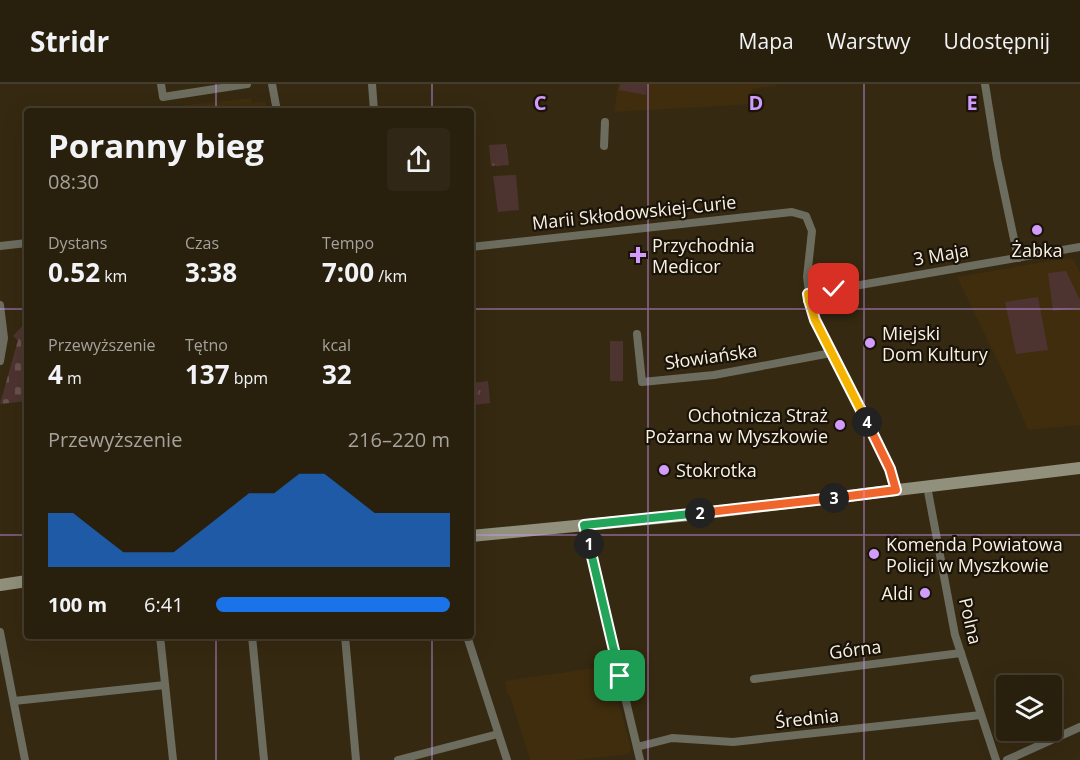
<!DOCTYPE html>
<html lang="pl">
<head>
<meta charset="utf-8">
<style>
  :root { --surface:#281f0d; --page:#302716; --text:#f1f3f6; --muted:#a5a29d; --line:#443d2e; --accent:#1a73e8 }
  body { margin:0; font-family:"Open Sans",sans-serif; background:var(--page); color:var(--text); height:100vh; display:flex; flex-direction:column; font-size:22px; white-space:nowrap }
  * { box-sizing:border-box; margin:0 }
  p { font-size:20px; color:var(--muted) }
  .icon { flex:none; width:33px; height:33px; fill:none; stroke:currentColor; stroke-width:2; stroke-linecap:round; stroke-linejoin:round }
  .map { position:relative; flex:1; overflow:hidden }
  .panel { position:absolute; left:24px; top:24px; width:450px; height:531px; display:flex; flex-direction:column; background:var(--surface); border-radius:6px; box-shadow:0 6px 24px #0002,0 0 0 2px var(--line) }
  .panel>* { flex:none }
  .controls { position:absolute; left:996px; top:591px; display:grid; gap:12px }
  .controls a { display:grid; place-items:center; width:66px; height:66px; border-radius:6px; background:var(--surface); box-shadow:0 6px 24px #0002,0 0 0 2px var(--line); font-size:30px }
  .pin { position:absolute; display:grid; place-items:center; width:51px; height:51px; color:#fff; margin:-26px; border-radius:12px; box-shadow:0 3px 9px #0006 }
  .km { position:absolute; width:30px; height:30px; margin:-15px; border-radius:50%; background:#222; color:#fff; font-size:16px; line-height:30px; text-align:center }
  .round { display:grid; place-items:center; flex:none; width:63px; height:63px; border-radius:6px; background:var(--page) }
  .head { display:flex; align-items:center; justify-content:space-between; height:102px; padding:0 24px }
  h1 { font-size:33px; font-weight:700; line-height:45px }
  .figures { display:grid; grid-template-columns:repeat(3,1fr); gap:9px; height:102px; padding:6px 24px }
  .figures div { display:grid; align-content:center }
  .figures b { font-size:26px; font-weight:700 }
  .figures small { font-size:16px; font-weight:400 }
  .figures p { font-size:16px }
  .chart { height:168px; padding:12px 24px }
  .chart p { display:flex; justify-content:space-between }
  .chart svg { width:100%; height:108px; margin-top:6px; fill:var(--accent); opacity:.7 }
  ul { padding:0 24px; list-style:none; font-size:20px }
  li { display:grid; grid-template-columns:96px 72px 1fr; align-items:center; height:45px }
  li i { height:15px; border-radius:8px; background:var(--accent) }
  header { display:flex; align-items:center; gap:36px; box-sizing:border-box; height:84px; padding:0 30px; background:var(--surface); border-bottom:2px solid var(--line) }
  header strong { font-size:28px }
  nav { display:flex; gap:33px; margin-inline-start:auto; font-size:21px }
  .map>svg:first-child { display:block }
  .built { fill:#3f2d0e }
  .green { fill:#4e3430 }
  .cemetery { fill:url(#cemetery-stones) }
  .park { fill:url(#park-tufts) }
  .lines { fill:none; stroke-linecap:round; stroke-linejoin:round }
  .street { stroke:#6c6c5f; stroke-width:8 }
  .secondary { stroke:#90907c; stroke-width:12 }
  .split-1-casing { stroke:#fff; stroke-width:12 }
  .split-2-casing { stroke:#fff; stroke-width:12 }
  .split-3-casing { stroke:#fff; stroke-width:12 }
  .split-4-casing { stroke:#fff; stroke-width:12 }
  .split-5-casing { stroke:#fff; stroke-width:12 }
  .split-6-casing { stroke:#fff; stroke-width:12 }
  .split-1 { stroke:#22a559; stroke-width:8 }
  .split-2 { stroke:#22a559; stroke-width:8 }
  .split-3 { stroke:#f0652b; stroke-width:8 }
  .split-4 { stroke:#f0652b; stroke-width:8 }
  .split-5 { stroke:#f5b400; stroke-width:8 }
  .split-6 { stroke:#f5b400; stroke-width:8 }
  .grid { fill:none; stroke:#d29cfd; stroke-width:1.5; stroke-opacity:0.55 }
  .poi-dot { fill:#d29cfd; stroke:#191309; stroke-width:2 }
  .labels { text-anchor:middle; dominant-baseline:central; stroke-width:4.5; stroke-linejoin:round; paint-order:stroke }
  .street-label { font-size:18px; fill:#faf1e2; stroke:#191309 }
  .poi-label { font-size:18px; fill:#faf1e2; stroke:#191309; text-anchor:start }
  .grid-label { font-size:20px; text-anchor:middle; font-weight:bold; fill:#d29cfd; stroke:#191309; stroke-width:4.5; stroke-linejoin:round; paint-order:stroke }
</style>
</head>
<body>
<header>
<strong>Stridr</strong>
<nav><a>Mapa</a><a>Warstwy</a><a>Udostępnij</a></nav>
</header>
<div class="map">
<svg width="1080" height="676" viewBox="0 0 1080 676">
  <defs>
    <pattern id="cemetery-stones" width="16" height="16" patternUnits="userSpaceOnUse" patternTransform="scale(1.5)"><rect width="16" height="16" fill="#4e3430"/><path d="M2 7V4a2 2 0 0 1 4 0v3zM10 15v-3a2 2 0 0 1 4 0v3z" fill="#68524e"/></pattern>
    <pattern id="park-tufts" width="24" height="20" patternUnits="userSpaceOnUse" patternTransform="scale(1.5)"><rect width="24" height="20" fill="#4e3430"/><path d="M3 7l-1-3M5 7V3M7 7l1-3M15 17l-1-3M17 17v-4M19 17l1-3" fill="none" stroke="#68524e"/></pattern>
  </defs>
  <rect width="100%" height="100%" fill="#362911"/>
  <g class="built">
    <polygon points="618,0 776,0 776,2 752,5 752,20 614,28"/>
    <polygon points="251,14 252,19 265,17 267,27 169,27 169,23"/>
    <polygon points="1067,174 1074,176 1080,189 1080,341 1028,346 1005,292 957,193"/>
    <polygon points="609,582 631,664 629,670 574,676 530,676 510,612 507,610 505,597"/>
  </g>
  <g class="green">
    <polygon points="620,0 647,0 646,11 619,6"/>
    <polygon points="516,91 519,126 498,128 493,92"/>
    <polygon points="1066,187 1080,216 1080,224 1053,227 1048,189"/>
    <polygon points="1038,213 1048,266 1016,270 1005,218"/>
    <rect x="610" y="257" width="13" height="40"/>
  </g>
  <polygon class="cemetery" points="27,237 27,317 0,320 18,256 13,252"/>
  <g class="park">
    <polygon points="506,60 509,81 491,82 489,61"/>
    <polygon points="488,297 490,319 473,321 471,299"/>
  </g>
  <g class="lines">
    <g class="street">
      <polyline points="161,0 163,13 247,0"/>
      <polyline points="272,0 277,27"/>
      <polyline points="372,0 374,27"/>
      <polyline points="985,0 997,75 1018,174"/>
      <polyline points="604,62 605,38"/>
      <polyline points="0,162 27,159"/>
      <polyline points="471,163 792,128 806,132 812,147 807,193 812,230 890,385 896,406"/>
      <polyline points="808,210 1080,163"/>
      <polyline points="0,221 4,254 0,277"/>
      <polyline points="637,250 642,298 714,291 831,269"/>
      <polyline points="927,402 955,551 996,676"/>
      <polyline points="584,441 640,676"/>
      <polyline points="0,548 25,676"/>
      <polyline points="160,552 173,676"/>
      <polyline points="252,552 264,676"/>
      <polyline points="345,552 356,676"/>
      <polyline points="467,552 507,676"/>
      <polyline points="754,595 961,569"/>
      <polyline points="14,617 165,601"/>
      <polyline points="637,663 672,654 733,658 981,631"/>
      <polyline points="398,676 498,650"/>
      <polyline points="1007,676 1080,643"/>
    </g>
    <g class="secondary">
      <polyline points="471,452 689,431 1080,384"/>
      <polyline points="0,501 27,497"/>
    </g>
  </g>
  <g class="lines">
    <defs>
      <polyline id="split-1" points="589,460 620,592"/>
      <polyline id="split-2" points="589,460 584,441 700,429"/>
      <polyline id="split-3" points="700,429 834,414"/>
      <polyline id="split-4" points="834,414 896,406 890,385 867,338"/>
      <polyline id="split-5" points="809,216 815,236 867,338"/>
      <polyline id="split-6" points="809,216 808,210 834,205"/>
    </defs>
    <use href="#split-1" class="split-1-casing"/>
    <use href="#split-2" class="split-2-casing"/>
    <use href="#split-3" class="split-3-casing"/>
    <use href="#split-4" class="split-4-casing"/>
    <use href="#split-5" class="split-5-casing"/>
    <use href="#split-6" class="split-6-casing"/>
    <use href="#split-1" class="split-1"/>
    <use href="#split-2" class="split-2"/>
    <use href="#split-3" class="split-3"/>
    <use href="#split-4" class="split-4"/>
    <use href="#split-5" class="split-5"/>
    <use href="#split-6" class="split-6"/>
  </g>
  <path class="grid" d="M216,0V27M432,0V27M648,0V676M864,0V676M0,225H27M471,225H1080M0,451H27M471,451H1080M216,552V676M432,552V676"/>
  <g class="poi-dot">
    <circle cx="1037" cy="146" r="6"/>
    <path d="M635 162h6v6h6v6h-6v6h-6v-6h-6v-6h6z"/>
    <circle cx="870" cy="259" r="6"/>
    <circle cx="840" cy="341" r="6"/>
    <circle cx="664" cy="386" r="6"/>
    <circle cx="874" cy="470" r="6"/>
    <circle cx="925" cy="509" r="6"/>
  </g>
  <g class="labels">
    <g class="street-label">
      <text transform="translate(634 128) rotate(-6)">Marii Skłodowskiej-Curie</text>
      <text transform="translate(941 170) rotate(-10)">3 Maja</text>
      <text transform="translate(711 272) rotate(-8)">Słowiańska</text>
      <text transform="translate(971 537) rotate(77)">Polna</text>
      <text transform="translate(855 565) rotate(-7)">Górna</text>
      <text transform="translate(807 634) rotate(-6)">Średnia</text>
    </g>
    <g class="poi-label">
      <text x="652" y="161">Przychodnia<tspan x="652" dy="21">Medicor</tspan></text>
      <text x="1037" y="166" text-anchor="middle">Żabka</text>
      <text x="882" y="249">Miejski<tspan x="882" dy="21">Dom Kultury</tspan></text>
      <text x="828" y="331" text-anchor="end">Ochotnicza Straż<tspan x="828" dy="21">Pożarna w Myszkowie</tspan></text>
      <text x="676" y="386">Stokrotka</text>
      <text x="886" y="460">Komenda Powiatowa<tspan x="886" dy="21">Policji w Myszkowie</tspan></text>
      <text x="913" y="509" text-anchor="end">Aldi</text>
    </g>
  </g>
  <g class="grid-label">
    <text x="540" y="26">C</text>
    <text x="756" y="26">D</text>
    <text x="972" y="26">E</text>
  </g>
</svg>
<div class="controls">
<a><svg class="icon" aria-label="layers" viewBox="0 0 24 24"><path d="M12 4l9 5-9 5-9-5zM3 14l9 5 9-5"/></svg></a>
</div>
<div class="pin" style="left:620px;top:592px;background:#1e9e55"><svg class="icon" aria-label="arrive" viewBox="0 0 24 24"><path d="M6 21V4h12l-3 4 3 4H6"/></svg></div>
<div class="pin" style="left:834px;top:205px;background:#d93025"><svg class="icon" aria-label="check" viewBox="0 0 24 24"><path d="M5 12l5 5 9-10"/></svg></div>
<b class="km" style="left:589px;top:460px">1</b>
<b class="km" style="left:700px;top:429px">2</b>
<b class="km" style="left:834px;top:414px">3</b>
<b class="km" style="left:867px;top:338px">4</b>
<section class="panel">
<div class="head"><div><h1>Poranny bieg</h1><p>08:30</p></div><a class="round"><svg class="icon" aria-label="share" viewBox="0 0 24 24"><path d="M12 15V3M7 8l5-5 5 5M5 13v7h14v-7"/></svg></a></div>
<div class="figures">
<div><p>Dystans</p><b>0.52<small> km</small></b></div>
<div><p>Czas</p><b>3:38</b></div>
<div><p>Tempo</p><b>7:00<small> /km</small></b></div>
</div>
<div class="figures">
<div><p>Przewyższenie</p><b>4<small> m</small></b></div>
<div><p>Tętno</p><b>137<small> bpm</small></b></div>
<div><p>kcal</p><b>32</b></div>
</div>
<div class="chart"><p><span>Przewyższenie</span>216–220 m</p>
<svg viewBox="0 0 160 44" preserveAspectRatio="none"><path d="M0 44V22L10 22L20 30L30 38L40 38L50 38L60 30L70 22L80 14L90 14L100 6L110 6L120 14L130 22L140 22L150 22L160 22V44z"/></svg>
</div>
<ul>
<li><b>100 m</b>6:41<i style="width:100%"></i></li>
</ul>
</section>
</div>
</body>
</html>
